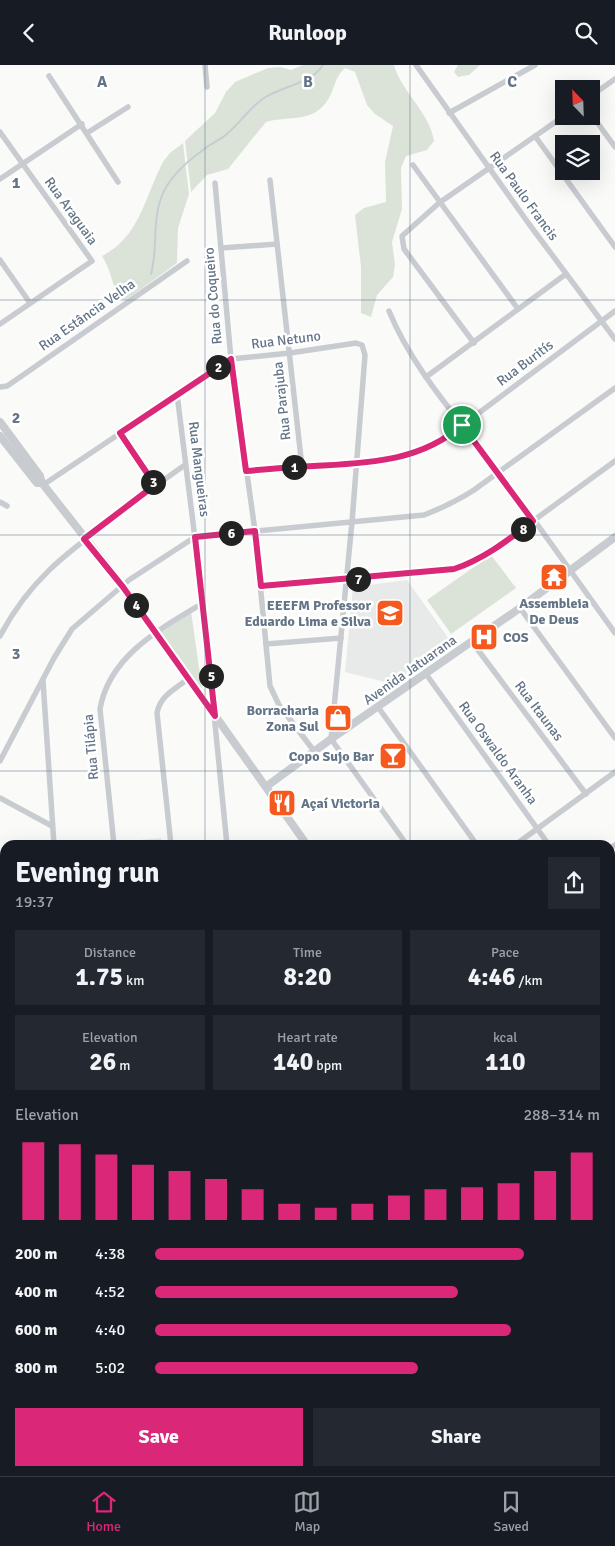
<!DOCTYPE html>
<html lang="en">
<head>
<meta charset="utf-8">
<style>
  :root { --surface:#171b24; --page:#242831; --text:#f1f3f6; --muted:#9ea1a6; --line:#363941; --accent:#db2777 }
  body { margin:0; font-family:Signika,sans-serif; background:var(--page); color:var(--text); height:100vh; display:flex; flex-direction:column; font-size:19px; white-space:nowrap }
  * { box-sizing:border-box; margin:0 }
  p { font-size:16px; color:var(--muted) }
  .icon { flex:none; width:28px; height:28px; fill:none; stroke:currentColor; stroke-width:2; stroke-linecap:round; stroke-linejoin:round }
  .map { position:relative; flex:1; overflow:hidden }
  .panel { position:absolute; left:0px; top:775px; width:615px; height:636px; display:flex; flex-direction:column; background:var(--surface); border-radius:15px 15px 0 0; box-shadow:0 5px 20px #0002 }
  .panel>* { flex:none }
  .needle { width:32px; rotate:337deg }
  .buttons { position:absolute; left:555px; top:15px; display:grid; gap:10px }
  .buttons a { display:grid; place-items:center; width:45px; height:45px; border-radius:0px; background:var(--surface); box-shadow:0 5px 20px #0002; font-size:25px }
  .pin { position:absolute; display:grid; place-items:center; width:42px; height:42px; color:#fff; margin:-21px; border:2px solid #fff; border-radius:50%; box-shadow:0 1px 5px #0007 }
  .km { position:absolute; width:25px; height:25px; margin:-12px; border-radius:50%; background:#222; color:#fff; font-size:14px; line-height:25px; text-align:center }
  .round { display:grid; place-items:center; flex:none; width:52px; height:52px; border-radius:0px; background:var(--page) }
  .overview { display:flex; align-items:center; justify-content:space-between; height:85px; padding:0 15px }
  h1 { font-size:28px; font-weight:700; line-height:38px }
  .figures { display:grid; grid-template-columns:repeat(3,1fr); gap:8px; height:85px; padding:5px 15px }
  .figures div { display:grid; align-content:center; border-radius:0px; background:var(--page); text-align:center }
  .figures b { font-size:25px; font-weight:700 }
  .figures small { font-size:14px; font-weight:400 }
  .figures p { font-size:14px }
  .chart { height:140px; padding:10px 15px }
  .chart p { display:flex; justify-content:space-between }
  .chart svg { width:100%; height:90px; margin-top:5px; stroke:var(--accent); stroke-width:6 }
  .cta { display:flex; gap:10px; margin-top:auto; padding:10px 15px }
  .cta a { flex:1; height:58px; border-radius:0px; background:var(--accent); color:#fff; font-size:20px; font-weight:700; line-height:58px; text-align:center }
  .cta a+a { background:var(--page); color:var(--text) }
  ul { padding:0 15px; list-style:none; font-size:16px }
  li { display:grid; grid-template-columns:80px 60px 1fr; align-items:center; height:38px }
  li i { height:12px; border-radius:6px; background:var(--accent) }
  header { display:flex; justify-content:space-between; align-items:center; height:65px; padding:0 15px; background:var(--surface); font-size:22px; font-weight:700 }
  .tab-bar { display:flex; justify-content:space-around; align-items:center; height:70px; border-top:1px solid var(--line); background:var(--surface); font-size:14px; color:var(--muted) }
  .tab-bar a { display:grid; justify-items:center; gap:2px }
  .tab-bar .on { color:var(--accent) }
  .map>svg:first-child { display:block }
  .built { fill:#e8e9e9 }
  .green { fill:#dbe3d8 }
  .lines { fill:none; stroke-linecap:round; stroke-linejoin:round }
  .stream { stroke:#c3ced3; stroke-width:2 }
  .minor { stroke:#c8ccd0; stroke-width:5.5 }
  .tertiary { stroke:#c8ccd0; stroke-width:8 }
  .route-casing { stroke:#fff; stroke-width:10 }
  .route { stroke:#db2777; stroke-width:6 }
  .grid { fill:none; stroke:#627486; stroke-width:1; stroke-opacity:0.55 }
  .labels { text-anchor:middle; dominant-baseline:central; stroke-width:5; stroke-linejoin:round; paint-order:stroke }
  .street-label { font-size:14px; fill:#627486; stroke:#fff }
  .poi-label { font-size:14px; font-weight:bold; fill:#627486; stroke:#fff; text-anchor:end }
  .grid-label { font-size:16px; text-anchor:middle; font-weight:bold; fill:#627486; stroke:#fff; stroke-width:5; stroke-linejoin:round; paint-order:stroke }
</style>
</head>
<body>
<header><svg class="icon" aria-label="back" viewBox="0 0 24 24"><path d="M15 5l-7 7 7 7"/></svg>Runloop<svg class="icon" aria-label="search" viewBox="0 0 24 24"><circle cx="10" cy="10" r="6"/><path d="M15 15l6 6"/></svg></header>
<div class="map">
<svg width="615" height="1411" viewBox="0 0 615 1411">
  <rect width="100%" height="100%" fill="#fafaf8"/>
  <g class="built">
    <polygon points="407,515 449,574 393,619 345,607 353,522"/>
    <polygon points="161,773 161,780 118,780 118,777"/>
  </g>
  <g class="green">
    <path d="M303,0H394C402,28 429,46 434,76L427,85L406,91L401,103L402,144L392,177L395,200L393,212L377,230L371,252L361,248V202L355,150L364,143L386,137L385,97L393,61L375,49L367,40L355,7L345,3C334,13 336,21 329,33C314,59 290,50 266,57L228,104L207,110L191,127L185,76L215,48L226,27L235,17L268,3L280,2L291,5Z"/>
    <polygon points="458,0 480,0 469,10 458,12 454,7"/>
    <path d="M183,78L189,129L178,163L177,198L126,235L118,233C112,218 111,205 102,191C140,172 145,131 163,97L170,88Z"/>
    <polygon points="491,490 516,523 451,569 427,535"/>
    <polygon points="191,546 202,624 160,568"/>
    <rect x="0" y="867" width="5" height="43"/>
    <polygon points="525,1406 565,1406 559,1411 529,1411"/>
  </g>
  <g class="lines">
    <path class="stream" d="M151,209C158,184 152,158 161,133C168,114 186,97 203,85C211,78 221,75 228,68C241,57 250,42 264,33C282,21 311,19 323,0"/>
    <g class="minor">
      <polyline points="205,0 207,22"/>
      <polyline points="416,0 529,159 615,274"/>
      <polyline points="49,11 118,117"/>
      <polyline points="591,31 615,14"/>
      <polyline points="449,48 535,0"/>
      <polyline points="591,49 615,82"/>
      <polyline points="0,67 92,196 0,259"/>
      <polyline points="87,68 128,42"/>
      <polyline points="535,71 615,182"/>
      <polyline points="413,100 518,244"/>
      <polyline points="0,114 82,59"/>
      <polyline points="270,115 302,402"/>
      <polyline points="215,118 231,294 255,466 270,621 279,640 314,686"/>
      <polyline points="221,183 277,179"/>
      <polyline points="0,195 30,238"/>
      <path d="M389,246C413,305 459,354 497,405C538,459 576,514 615,568"/>
      <polyline points="474,278 404,184 402,171 439,138 564,51"/>
      <polyline points="426,312 566,209"/>
      <polyline points="0,322 7,321 13,317 187,196"/>
      <polyline points="177,329 203,538 227,780"/>
      <polyline points="120,368 155,420"/>
      <path d="M246,406C304,401 373,406 427,383C437,378 446,371 456,365L615,246"/>
      <polyline points="43,420 231,294 290,288 356,278 362,280 365,290 352,457 331,674 407,780"/>
      <polyline points="0,437 7,441"/>
      <polyline points="261,521 418,509 467,500 496,483 615,396"/>
      <polyline points="520,543 615,673"/>
      <path d="M0,571C29,516 65,489 114,453C137,435 160,417 185,400"/>
      <polyline points="472,577 586,729"/>
      <polyline points="266,579 341,573"/>
      <polyline points="426,609 549,780"/>
      <polyline points="43,616 54,780"/>
      <polyline points="378,642 477,780"/>
      <path d="M0,696L54,593L72,564L129,515L195,472L424,450C442,443 457,436 474,425L615,323"/>
      <polyline points="0,733 52,761"/>
      <path d="M114,780L100,644C109,591 160,564 203,538"/>
      <path d="M171,780L157,648C160,631 175,624 188,614"/>
      <polyline points="515,780 615,707"/>
      <polyline points="610,783 615,780"/>
      <polyline points="0,798 5,801"/>
      <polyline points="610,855 615,852"/>
      <polyline points="610,865 615,872"/>
      <polyline points="0,941 5,939"/>
      <polyline points="610,963 615,970"/>
      <polyline points="0,1003 5,1001"/>
      <polyline points="610,1051 615,1048"/>
      <polyline points="0,1063 5,1061"/>
      <polyline points="610,1119 615,1116"/>
      <polyline points="0,1122 5,1121"/>
      <polyline points="0,1184 5,1182"/>
      <polyline points="610,1185 615,1182"/>
      <polyline points="0,1325 5,1323"/>
      <polyline points="0,1377 5,1375"/>
      <polyline points="70,1411 86,1406"/>
      <polyline points="231,1411 239,1406"/>
      <polyline points="608,1411 615,1405"/>
    </g>
    <g class="tertiary">
      <polyline points="0,357 40,411 42,418 123,521 307,780"/>
      <polyline points="0,371 37,418 42,418"/>
      <polyline points="267,721 331,674 520,543 615,472"/>
      <polyline points="610,1241 615,1247"/>
    </g>
  </g>
  <g class="lines">
    <defs>
      <path id="route" d="M231,294L246,406C269,404 292,402 314,401C366,398 421,397 462,360L533,456C508,475 484,494 454,504L261,521L255,466L195,472L215,651L123,522L84,474L155,420L120,368Z"/>
    </defs>
    <use href="#route" class="route-casing"/>
    <use href="#route" class="route"/>
  </g>
  <path class="grid" d="M205,0V780M410,0V780M0,235H615M0,470H615M0,706H615M0,941H5M610,941H615M0,1176H5M610,1176H615M205,1406V1411M410,1406V1411"/>
  <defs>
    <symbol id="temple-square" viewBox="-11 -11 22 22"><rect x="-9" y="-9" width="18" height="18" rx="4" fill="#f5591d" stroke="#fff"/><path d="M0-6L5-2H3V0L6.5 2.5H4V6H1.5V3h-3V6H-4V2.5H-6.5L-3 0V-2H-5Z" fill="#fff"/></symbol>
    <symbol id="school-square" viewBox="-11 -11 22 22"><rect x="-9" y="-9" width="18" height="18" rx="4" fill="#f5591d" stroke="#fff"/><path d="M0-5L7-2L0 1L-7-2ZM-4 1L0 2.5L4 1V4Q0 6-4 4Z" fill="#fff"/></symbol>
    <symbol id="hospital-square" viewBox="-11 -11 22 22"><rect x="-9" y="-9" width="18" height="18" rx="4" fill="#f5591d" stroke="#fff"/><path d="M-5-5h3v3.5h4V-5h3V5h-3V1.5h-4V5h-3Z" fill="#fff"/></symbol>
    <symbol id="shop-square" viewBox="-11 -11 22 22"><rect x="-9" y="-9" width="18" height="18" rx="4" fill="#f5591d" stroke="#fff"/><path d="M-5-2.5h2.3a2.7 3.5 0 0 1 5.4 0H5L5.5 6h-11ZM-1.5-2.5h3a1.5 2.3 0 0 0-3 0Z" fill="#fff"/></symbol>
    <symbol id="bar-square" viewBox="-11 -11 22 22"><rect x="-9" y="-9" width="18" height="18" rx="4" fill="#f5591d" stroke="#fff"/><path d="M-6-5H6L.8 .8V4.5H3.5V6h-7V4.5H-.8V.8Z" fill="#fff"/></symbol>
    <symbol id="restaurant-square" viewBox="-11 -11 22 22"><rect x="-9" y="-9" width="18" height="18" rx="4" fill="#f5591d" stroke="#fff"/><path d="M-5-6h1v4h1v-4h1v4h1v-4h1v5L-1.5 .5V6h-2V.5L-5-1ZM5-6V6H3V1.5H1.5Q1.5-4 5-6Z" fill="#fff"/></symbol>
  </defs>
  <g fill-rule="evenodd">
    <use href="#temple-square" x="538" y="496" width="32" height="32"/>
    <use href="#school-square" x="374" y="532" width="32" height="32"/>
    <use href="#hospital-square" x="468" y="556" width="32" height="32"/>
    <use href="#shop-square" x="322" y="637" width="32" height="32"/>
    <use href="#bar-square" x="377" y="675" width="32" height="32"/>
    <use href="#restaurant-square" x="266" y="722" width="32" height="32"/>
  </g>
  <g class="labels">
    <g class="street-label">
      <text transform="translate(524 131) rotate(54)">Rua Paulo Francis</text>
      <text transform="translate(71 146) rotate(54)">Rua Araguaia</text>
      <text transform="translate(213 231) rotate(-95)">Rua do Coqueiro</text>
      <text transform="translate(87 250) rotate(-35)">Rua Estância Velha</text>
      <text transform="translate(286 275) rotate(-7)">Rua Netuno</text>
      <text transform="translate(525 298) rotate(-37)">Rua Buritís</text>
      <text transform="translate(282 336) rotate(-96)">Rua Parajuba</text>
      <text transform="translate(199 404) rotate(83)">Rua Mangueiras</text>
      <text transform="translate(410 605) rotate(-35)">Avenida Jatuarana</text>
      <text transform="translate(539 646) rotate(53)">Rua Itaunas</text>
      <text transform="translate(91 682) rotate(-95)">Rua Tilápia</text>
      <text transform="translate(498 688) rotate(54)">Rua Oswaldo Aranha</text>
    </g>
    <g class="poi-label">
      <text x="554" y="538" text-anchor="middle">Assembleia<tspan x="554" dy="16">De Deus</tspan></text>
      <text x="371" y="540">EEEFM Professor<tspan x="371" dy="16">Eduardo Lima e Silva</tspan></text>
      <text x="503" y="572" text-anchor="start">COS</text>
      <text x="319" y="645">Borracharia<tspan x="319" dy="16">Zona Sul</tspan></text>
      <text x="374" y="691">Copo Sujo Bar</text>
      <text x="301" y="738" text-anchor="start">Açaí Victoria</text>
    </g>
  </g>
  <g class="grid-label">
    <text x="102" y="22">A</text>
    <text x="308" y="22">B</text>
    <text x="512" y="22">C</text>
    <text x="16" y="123">1</text>
    <text x="16" y="358">2</text>
    <text x="16" y="594">3</text>
  </g>
</svg>
<div class="buttons">
<a><svg class="needle" viewBox="-14 -14 28 28"><path d="M0-13l5 13h-10z" fill="#e53935"/><path d="M0 13l5-13h-10z" fill="#9ea1a6"/></svg></a>
<a><svg class="icon" aria-label="layers" viewBox="0 0 24 24"><path d="M12 4l9 5-9 5-9-5zM3 14l9 5 9-5"/></svg></a>
</div>
<div class="pin" style="left:462px;top:360px;background:#1e9e55"><svg class="icon" aria-label="arrive" viewBox="0 0 24 24"><path d="M6 21V4h12l-3 4 3 4H6"/></svg></div>
<b class="km" style="left:294px;top:402px">1</b>
<b class="km" style="left:218px;top:302px">2</b>
<b class="km" style="left:153px;top:417px">3</b>
<b class="km" style="left:136px;top:540px">4</b>
<b class="km" style="left:211px;top:611px">5</b>
<b class="km" style="left:231px;top:468px">6</b>
<b class="km" style="left:358px;top:514px">7</b>
<b class="km" style="left:523px;top:464px">8</b>
<section class="panel">
<div class="overview"><div><h1>Evening run</h1><p>19:37</p></div><a class="round"><svg class="icon" aria-label="share" viewBox="0 0 24 24"><path d="M12 15V3M7 8l5-5 5 5M5 13v7h14v-7"/></svg></a></div>
<div class="figures">
<div><p>Distance</p><b>1.75<small> km</small></b></div>
<div><p>Time</p><b>8:20</b></div>
<div><p>Pace</p><b>4:46<small> /km</small></b></div>
</div>
<div class="figures">
<div><p>Elevation</p><b>26<small> m</small></b></div>
<div><p>Heart rate</p><b>140<small> bpm</small></b></div>
<div><p>kcal</p><b>110</b></div>
</div>
<div class="chart"><p><span>Elevation</span>288–314 m</p>
<svg viewBox="0 0 160 44" preserveAspectRatio="none"><path d="M5 44V6M15 44V7M25 44V12M35 44V17M45 44V20M55 44V24M65 44V29M75 44V36M85 44V38M95 44V36M105 44V32M115 44V29M125 44V28M135 44V26M145 44V20M155 44V11"/></svg>
</div>
<ul>
<li><b>200 m</b>4:38<i style="width:83%"></i></li>
<li><b>400 m</b>4:52<i style="width:68%"></i></li>
<li><b>600 m</b>4:40<i style="width:80%"></i></li>
<li><b>800 m</b>5:02<i style="width:59%"></i></li>
</ul>
<div class="cta"><a>Save</a><a>Share</a></div>
</section>
</div>
<nav class="tab-bar">
<a class="on"><svg class="icon" aria-label="home" viewBox="0 0 24 24"><path d="M3 11l9-7 9 7M6 9v11h12V9"/></svg>Home</a>
<a><svg class="icon" aria-label="map" viewBox="0 0 24 24"><path d="M3 6l6-2 6 2 6-2v14l-6 2-6-2-6 2zM9 4v14M15 6v14"/></svg>Map</a>
<a><svg class="icon" aria-label="saved" viewBox="0 0 24 24"><path d="M7 4h10v16l-5-4-5 4z"/></svg>Saved</a>
</nav>
</body>
</html>
